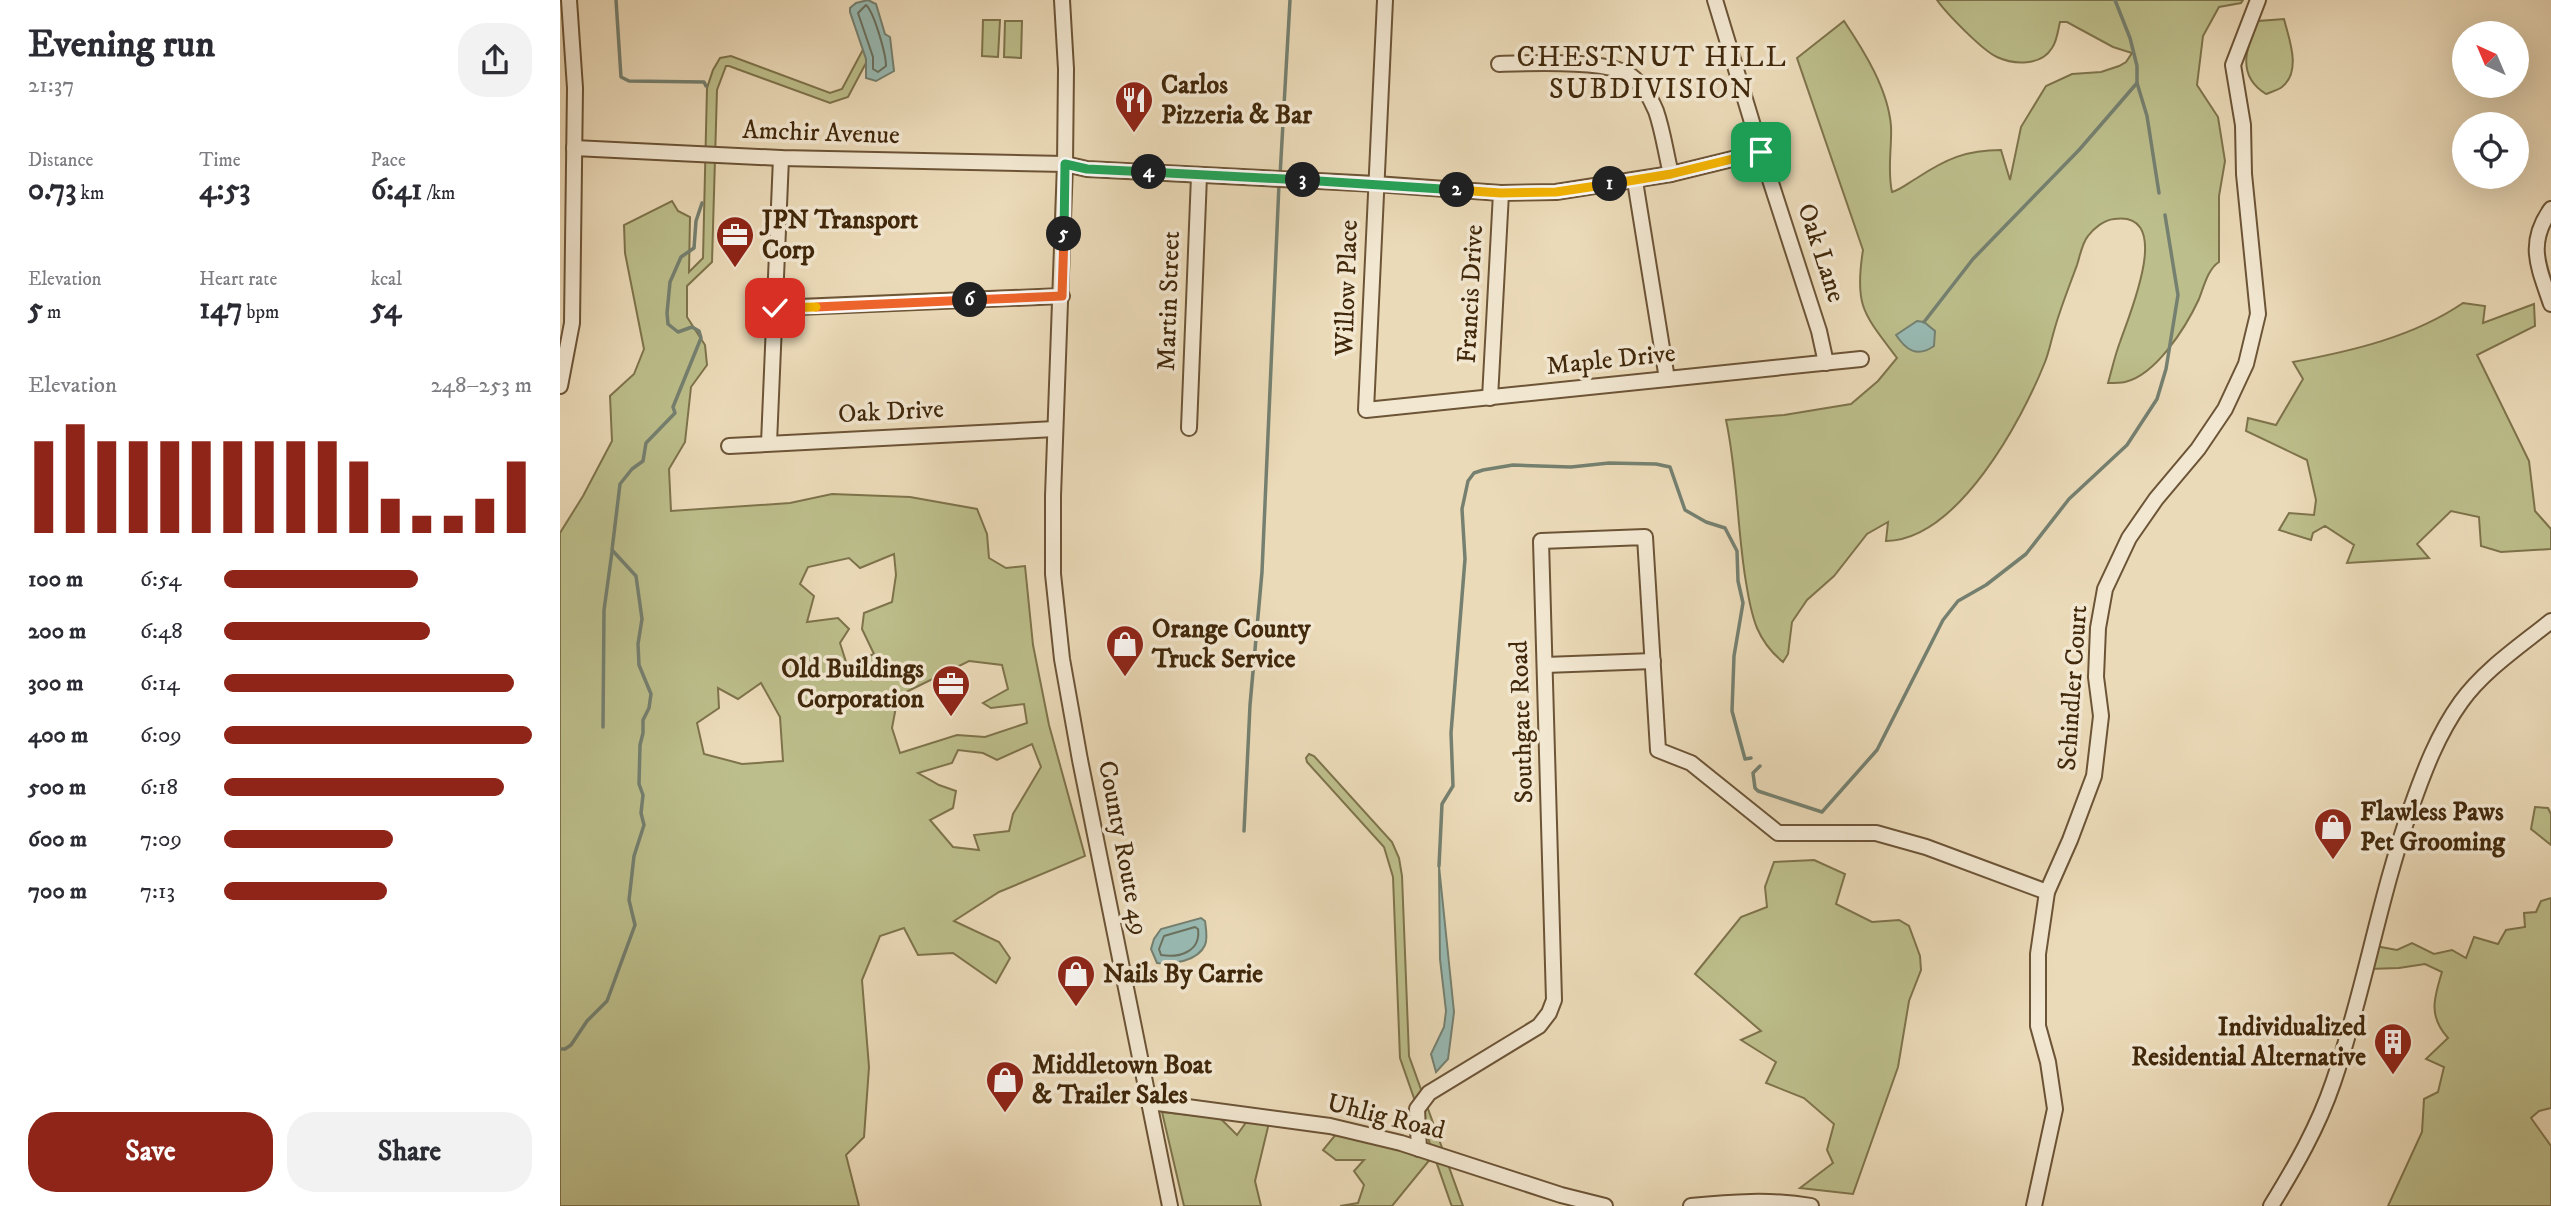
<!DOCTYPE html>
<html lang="en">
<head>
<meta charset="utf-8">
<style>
  :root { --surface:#fff; --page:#f2f2f3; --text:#2b2b33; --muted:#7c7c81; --accent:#8f2418 }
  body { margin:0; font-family:"IM FELL DW Pica",serif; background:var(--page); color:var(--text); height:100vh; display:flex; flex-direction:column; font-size:26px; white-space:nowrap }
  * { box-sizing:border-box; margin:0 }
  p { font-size:23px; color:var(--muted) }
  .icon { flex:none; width:38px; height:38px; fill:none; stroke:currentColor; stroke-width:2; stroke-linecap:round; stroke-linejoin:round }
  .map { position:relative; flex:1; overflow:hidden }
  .sheet { display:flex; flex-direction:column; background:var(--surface); width:560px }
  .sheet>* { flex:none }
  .needle { width:46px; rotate:316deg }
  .buttons { position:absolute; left:1892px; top:21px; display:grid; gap:14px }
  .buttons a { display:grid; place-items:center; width:77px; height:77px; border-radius:50%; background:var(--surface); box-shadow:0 7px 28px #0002; font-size:35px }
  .pin { position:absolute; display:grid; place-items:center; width:60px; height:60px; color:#fff; margin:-30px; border-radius:14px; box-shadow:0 4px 10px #0006 }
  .km { position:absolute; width:35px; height:35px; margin:-18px; border-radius:50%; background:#222; color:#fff; font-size:19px; line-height:35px; text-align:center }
  .round { display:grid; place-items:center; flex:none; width:74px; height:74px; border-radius:28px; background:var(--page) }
  .head { display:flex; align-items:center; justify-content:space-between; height:119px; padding:0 28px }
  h1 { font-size:38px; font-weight:800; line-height:52px }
  .figures { display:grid; grid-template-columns:repeat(3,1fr); gap:10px; height:119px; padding:7px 28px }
  .figures div { display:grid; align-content:center }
  .figures b { font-size:30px; font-weight:800 }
  .figures small { font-size:19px; font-weight:400 }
  .figures p { font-size:19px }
  .chart { height:196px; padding:14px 28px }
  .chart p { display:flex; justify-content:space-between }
  .chart svg { width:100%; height:126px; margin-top:7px; stroke:var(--accent); stroke-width:6 }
  .primary-button { display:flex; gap:14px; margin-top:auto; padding:14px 28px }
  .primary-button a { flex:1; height:80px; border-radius:28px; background:var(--accent); color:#fff; font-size:28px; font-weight:800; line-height:80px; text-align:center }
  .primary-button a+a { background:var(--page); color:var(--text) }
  ul { padding:0 28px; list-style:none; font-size:23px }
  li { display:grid; grid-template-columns:112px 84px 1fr; align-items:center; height:52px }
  li i { height:18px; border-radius:9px; background:var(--accent) }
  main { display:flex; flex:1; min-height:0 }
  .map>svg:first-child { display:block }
  .green { fill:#bcbe8b; stroke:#7e734b; stroke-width:2; fill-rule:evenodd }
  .water { fill:#98bab3; stroke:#758070; stroke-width:2 }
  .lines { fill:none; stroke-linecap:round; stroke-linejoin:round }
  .shore { stroke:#6c715f; stroke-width:2 }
  .stream { stroke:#758070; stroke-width:3.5 }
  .minor-casing { stroke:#6c5436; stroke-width:18 }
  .minor { stroke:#f2e7d1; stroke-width:14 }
  .split-1-casing { stroke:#fff; stroke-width:14 }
  .split-2-casing { stroke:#fff; stroke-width:14 }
  .split-3-casing { stroke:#fff; stroke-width:14 }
  .split-4-casing { stroke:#fff; stroke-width:14 }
  .split-5-casing { stroke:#fff; stroke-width:14 }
  .split-6-casing { stroke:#fff; stroke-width:14 }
  .split-7-casing { stroke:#fff; stroke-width:14 }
  .split-8-casing { stroke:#fff; stroke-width:14 }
  .split-1 { stroke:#f5b400; stroke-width:9 }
  .split-2 { stroke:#f5b400; stroke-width:9 }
  .split-3 { stroke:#22a559; stroke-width:9 }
  .split-4 { stroke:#22a559; stroke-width:9 }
  .split-5 { stroke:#22a559; stroke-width:9 }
  .split-6 { stroke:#f0652b; stroke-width:9 }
  .split-7 { stroke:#f0652b; stroke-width:9 }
  .split-8 { stroke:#f5b400; stroke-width:9 }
  .labels { text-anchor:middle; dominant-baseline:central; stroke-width:7; stroke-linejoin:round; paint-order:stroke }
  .poi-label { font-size:26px; font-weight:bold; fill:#41280b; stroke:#f2e7d1; text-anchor:start }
  .street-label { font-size:26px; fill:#41280b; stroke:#f2e7d1 }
  .neighbourhood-label { font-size:28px; letter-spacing:2px; fill:#41280b; stroke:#f2e7d1 }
</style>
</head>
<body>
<main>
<section class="sheet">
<div class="head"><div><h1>Evening run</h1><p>21:37</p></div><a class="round"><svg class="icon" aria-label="share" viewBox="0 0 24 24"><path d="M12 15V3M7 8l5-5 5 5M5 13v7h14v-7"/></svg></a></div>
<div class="figures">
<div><p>Distance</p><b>0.73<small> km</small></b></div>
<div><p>Time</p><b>4:53</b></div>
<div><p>Pace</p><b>6:41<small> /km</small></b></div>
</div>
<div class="figures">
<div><p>Elevation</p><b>5<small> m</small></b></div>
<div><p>Heart rate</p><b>147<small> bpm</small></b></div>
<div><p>kcal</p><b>54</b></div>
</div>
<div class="chart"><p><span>Elevation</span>248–253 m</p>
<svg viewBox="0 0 160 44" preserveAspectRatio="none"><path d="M5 44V12M15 44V6M25 44V12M35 44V12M45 44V12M55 44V12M65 44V12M75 44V12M85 44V12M95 44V12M105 44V19M115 44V32M125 44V38M135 44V38M145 44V32M155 44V19"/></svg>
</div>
<ul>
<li><b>100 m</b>6:54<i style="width:63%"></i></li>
<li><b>200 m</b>6:48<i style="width:67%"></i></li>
<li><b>300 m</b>6:14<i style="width:94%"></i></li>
<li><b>400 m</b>6:09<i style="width:100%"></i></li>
<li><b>500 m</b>6:18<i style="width:91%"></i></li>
<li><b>600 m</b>7:09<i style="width:55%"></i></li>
<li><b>700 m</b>7:13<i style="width:53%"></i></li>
</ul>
<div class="primary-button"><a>Save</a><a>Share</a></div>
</section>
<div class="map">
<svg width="1991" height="1206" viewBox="0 0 1991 1206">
  <rect width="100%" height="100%" fill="#ebdab8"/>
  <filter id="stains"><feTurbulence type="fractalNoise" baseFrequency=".00286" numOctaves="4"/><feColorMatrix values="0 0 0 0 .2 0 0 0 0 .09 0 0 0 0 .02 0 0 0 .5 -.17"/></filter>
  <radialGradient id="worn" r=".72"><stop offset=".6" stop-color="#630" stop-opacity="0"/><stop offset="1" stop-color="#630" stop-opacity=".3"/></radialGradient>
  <g class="green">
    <path d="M1377,0H1683L1681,3L1659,7L1643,36L1637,85L1658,117L1665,161L1659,196V262C1648,269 1644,286 1639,299C1626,327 1596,375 1565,382C1560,383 1553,383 1548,383C1552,369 1555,355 1560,342C1569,315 1615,210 1554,219C1544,220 1534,228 1528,236C1522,243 1520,256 1517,265C1509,287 1500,309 1494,331C1491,341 1489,352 1485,362C1462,420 1398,540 1326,541L1328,522L1307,534L1274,576L1247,600L1232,622L1228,654L1223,662C1212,653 1203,642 1197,628C1190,611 1188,594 1185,576C1177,524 1177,471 1166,420L1224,415L1291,404L1318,381L1337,358C1304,314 1294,307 1303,250L1237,58L1284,21C1304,51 1328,89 1331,126C1332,148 1327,170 1332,192C1342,189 1348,183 1357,178C1386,159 1406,150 1441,150L1450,180L1461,127L1486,86L1512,74L1541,72L1559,66L1566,62L1572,53L1553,47L1507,22H1500C1498,30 1497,41 1492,48C1481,66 1454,65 1437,57C1423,51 1386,13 1377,0Z"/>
    <path d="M1724,19C1729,39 1742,71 1722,87C1718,90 1711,92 1706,94C1676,76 1686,47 1698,21Z"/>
    <polygon points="423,20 440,20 438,57 422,56"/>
    <polygon points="445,21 462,21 461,58 444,57"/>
    <path d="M307,42L315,46L288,97L270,103L169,66H166L157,90L152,262L127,286V317L145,345L147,365L131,387L125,442L109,469L111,511L230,503L272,494L350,497L417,509L427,534L429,558L446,568L465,566L473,645L489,725L525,856L439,892L394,921L439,942L450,958L436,983L393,953L358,955L344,928L320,936L302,980L309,1067L304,1137L286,1155L299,1206H0V533L23,496L52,441L50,396L74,374L84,349L65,253L64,225L112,201L118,211L130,217L129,272L143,258L147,88L153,70L160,58L171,56L270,93L282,89ZM334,554L336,575L332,602L304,613L302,629L314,654L287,665L280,643L289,629L278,618L247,622L254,596L240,584L248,567L289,558L300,568ZM409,661L442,665L448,689L423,703L431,708L464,704L467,723L425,737L397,735L340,753L332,728L338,696ZM201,683L220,717L223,761L182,764L144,754L137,723L159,708L158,688L178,699ZM472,744L481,767L453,814L449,831L414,835L419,850L393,847L370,820L393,808L396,791L379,785L358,773L392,763L398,750L423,753L437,760Z"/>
    <path d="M1903,303L1925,306L1923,323L1974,304L1975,326L1917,355L1969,461L1975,511L1991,529V549L1941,552L1921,546L1919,517L1891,511L1857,544L1869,558L1787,563L1794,545L1765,526L1753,533L1751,540L1719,530L1729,513L1754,515L1756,500L1747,460L1686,431L1688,418L1716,425L1743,379L1733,362C1792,351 1853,337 1903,303Z"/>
    <polygon points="749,754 754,756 832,842 839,858 842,876 849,1056 903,1206 892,1206 891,1204 840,1058 833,877 824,847 747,762 746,758"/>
    <polygon points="1975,807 1988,808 1991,814 1991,845 1971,829"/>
    <polygon points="1254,860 1285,874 1276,904 1312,922 1339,920 1349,926 1360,956 1361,970 1349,1001 1338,1067 1293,1194 1240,1188 1273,1163 1267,1150 1274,1124 1244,1098 1206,1083 1216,1062 1181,1040 1201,1031 1135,974 1181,917 1207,907 1205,887 1214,862"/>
    <path d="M1991,898V1108L1979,1111L1971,1118L1991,1146V1206H1828L1862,1132L1864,1099L1878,1092L1884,1067L1866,1059L1888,1038C1868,1016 1874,998 1882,972L1865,964L1839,968L1809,969L1815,946L1837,950L1852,943L1874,954L1892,950L1906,958L1914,937L1938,944L1946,930L1965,927L1964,913L1976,912L1981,901Z"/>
    <polygon points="602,1112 660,1118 677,1135 692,1114 705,1116 708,1127 695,1181 701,1206 624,1206"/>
    <polygon points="782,1127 872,1157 832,1206 780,1206 798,1203 804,1185 794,1171 804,1160 776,1160 763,1150"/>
  </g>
  <g class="water">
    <polygon points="308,0 316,4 325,34 330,37 334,71 316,81 306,78 306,59 290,12 290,8 296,3"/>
    <path d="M1357,321L1364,322L1375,331L1374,346C1357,358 1346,350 1336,335Z"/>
    <polygon points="879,866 894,1012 888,1059 876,1072 871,1054 884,1027 886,1011 880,959"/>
    <path d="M641,918L645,921C646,929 648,938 645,945C638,961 612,965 597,963L591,949L594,939L601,929Z"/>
  </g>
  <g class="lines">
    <g class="shore">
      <path d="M306,5C314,12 326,54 326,66L318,72L313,69V57L298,13Z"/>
      <path d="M635,927L638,929C641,952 619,958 601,955L599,949L604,936Z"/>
    </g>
    <g class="stream">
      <polyline points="56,0 61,77 69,81 144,82 146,86"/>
      <polyline points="1555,0 1570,38 1577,66 1577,83 1587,116 1599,193"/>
      <polyline points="720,176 730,0"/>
      <polyline points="1364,322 1413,259 1519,150 1577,83"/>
      <polyline points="43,727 44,610 52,552"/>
      <polyline points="1200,766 1193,773 1195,788 1198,791 1262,812 1317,750 1383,620 1398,601 1426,585 1466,554 1509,499 1567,445 1597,399 1606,369 1618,295 1605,215"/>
      <polyline points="684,831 690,705 702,572 719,184"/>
      <polyline points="879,866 882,804 893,786 891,733 905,559 902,509 908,481 914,473 923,470 953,465 1011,467 1049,463 1096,464 1110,467 1125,510 1146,522 1165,528 1177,551 1178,581 1183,603 1174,656 1172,711 1185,759 1191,758"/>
      <polyline points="0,1049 5,1049 11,1045 27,1021 47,1001 75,925 69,900 74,856 84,825 81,813 83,795 79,784 80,745 83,733 83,720 89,708 91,694 79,665 78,644 82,619 76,576 52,550 60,484 72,469 83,461 86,443 115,413 113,407 141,338 139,331 132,327 118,332 108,324 107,313 110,282 121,257 134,248 136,221 142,203"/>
    </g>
    <defs>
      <g id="minor">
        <polyline points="502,0 506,69 505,164 493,496 493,574 502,659 520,760 610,1206"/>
        <polyline points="825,0 806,410 1301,359"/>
        <polyline points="1155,0 1201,152 1259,331 1266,363"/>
        <path d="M939,64C967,63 1050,59 1071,76C1082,84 1091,99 1096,111C1103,131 1106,154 1111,174"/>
        <polyline points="14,148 221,158 505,164 527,169 816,184 941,193 996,192 1111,174 1201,152"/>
        <polyline points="1075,181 1107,379"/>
        <path d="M1991,209C1966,244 1979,268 1991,304"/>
        <polyline points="215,308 502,296"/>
        <polyline points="0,386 12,323 15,88 9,0"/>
        <polyline points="930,398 941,193"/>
        <polyline points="629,428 639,176"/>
        <polyline points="209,443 221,158"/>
        <polyline points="169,446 495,429"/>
        <polyline points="985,665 1093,661"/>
        <polyline points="590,1102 770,1126 841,1143 1001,1195 1045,1206"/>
        <polyline points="859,1149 857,1109 869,1093 979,1026 989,1013 994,1000 981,541 1085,537 1098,750 1131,763 1218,833 1316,833 1366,847 1487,892"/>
        <path d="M1131,1206C1170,1202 1212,1199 1251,1206"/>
        <polyline points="1474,1206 1495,1109 1488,1062 1478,1026 1478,954 1487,892 1510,840 1534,776 1541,716 1536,677 1538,628 1545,589 1569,538 1596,499 1638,449 1665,409 1686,364 1698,314 1684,174 1683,125 1673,65 1698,0"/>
        <path d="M1711,1206C1735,1167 1758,1127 1773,1083C1804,993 1819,898 1851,808C1864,771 1878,734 1901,702C1924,670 1960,646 1991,621"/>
      </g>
    </defs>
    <use href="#minor" class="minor-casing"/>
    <use href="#minor" class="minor"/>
  </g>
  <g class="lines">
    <defs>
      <polyline id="split-1" points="1050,184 1111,174 1201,152"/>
      <polyline id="split-2" points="897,190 941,193 996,192 1050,184"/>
      <polyline id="split-3" points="743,180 897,190"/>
      <polyline id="split-4" points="589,172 743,180"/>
      <polyline id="split-5" points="504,234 505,164 527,169 589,172"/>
      <polyline id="split-6" points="410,300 502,296 504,234"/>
      <polyline id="split-7" points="256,307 410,300"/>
      <polyline id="split-8" points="215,308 256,307"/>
    </defs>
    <use href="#split-1" class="split-1-casing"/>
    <use href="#split-2" class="split-2-casing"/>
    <use href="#split-3" class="split-3-casing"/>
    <use href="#split-4" class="split-4-casing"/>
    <use href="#split-5" class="split-5-casing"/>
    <use href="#split-6" class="split-6-casing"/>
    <use href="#split-7" class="split-7-casing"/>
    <use href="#split-8" class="split-8-casing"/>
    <use href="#split-1" class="split-1"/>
    <use href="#split-2" class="split-2"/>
    <use href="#split-3" class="split-3"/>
    <use href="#split-4" class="split-4"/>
    <use href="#split-5" class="split-5"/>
    <use href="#split-6" class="split-6"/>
    <use href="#split-7" class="split-7"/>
    <use href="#split-8" class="split-8"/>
  </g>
  <defs>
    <symbol id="restaurant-pin" viewBox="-11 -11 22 30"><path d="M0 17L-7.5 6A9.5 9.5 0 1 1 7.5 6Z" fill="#8f2418" stroke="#f2e7d1"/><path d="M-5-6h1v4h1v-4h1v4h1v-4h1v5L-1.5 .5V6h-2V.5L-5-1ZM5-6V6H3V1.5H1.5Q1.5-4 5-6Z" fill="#fff"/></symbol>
    <symbol id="office-pin" viewBox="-11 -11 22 30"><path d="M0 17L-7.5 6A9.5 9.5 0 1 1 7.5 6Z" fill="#8f2418" stroke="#f2e7d1"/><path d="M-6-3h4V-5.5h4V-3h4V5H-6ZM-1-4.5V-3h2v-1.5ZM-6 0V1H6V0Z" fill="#fff"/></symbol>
    <symbol id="shop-pin" viewBox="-11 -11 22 30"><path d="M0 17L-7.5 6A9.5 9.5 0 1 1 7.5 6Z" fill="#8f2418" stroke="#f2e7d1"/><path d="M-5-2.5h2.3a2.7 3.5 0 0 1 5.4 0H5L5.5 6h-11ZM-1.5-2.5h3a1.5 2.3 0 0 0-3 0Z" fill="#fff"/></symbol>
    <symbol id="building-pin" viewBox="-11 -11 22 30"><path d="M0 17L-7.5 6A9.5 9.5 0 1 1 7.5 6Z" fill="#8f2418" stroke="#f2e7d1"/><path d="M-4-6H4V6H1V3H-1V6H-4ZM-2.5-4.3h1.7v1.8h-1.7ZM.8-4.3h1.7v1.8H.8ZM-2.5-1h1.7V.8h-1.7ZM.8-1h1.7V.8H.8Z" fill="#fff"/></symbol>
  </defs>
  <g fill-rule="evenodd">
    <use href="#restaurant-pin" x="552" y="78" width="44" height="60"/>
    <use href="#office-pin" x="153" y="213" width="44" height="60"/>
    <use href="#shop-pin" x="543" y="622" width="44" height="60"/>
    <use href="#office-pin" x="369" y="662" width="44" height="60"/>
    <use href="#shop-pin" x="1751" y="805" width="44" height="60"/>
    <use href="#shop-pin" x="494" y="952" width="44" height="60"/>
    <use href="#building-pin" x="1811" y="1020" width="44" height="60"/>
    <use href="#shop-pin" x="423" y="1058" width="44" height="60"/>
  </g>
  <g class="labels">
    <g class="poi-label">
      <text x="601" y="85">Carlos<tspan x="601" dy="30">Pizzeria &amp; Bar</tspan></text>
      <text x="202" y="220">JPN Transport<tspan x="202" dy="30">Corp</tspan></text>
      <text x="592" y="629">Orange County<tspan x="592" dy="30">Truck Service</tspan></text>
      <text x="364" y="669" text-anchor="end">Old Buildings<tspan x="364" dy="30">Corporation</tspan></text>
      <text x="1800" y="812">Flawless Paws<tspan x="1800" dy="30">Pet Grooming</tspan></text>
      <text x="543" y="974">Nails By Carrie</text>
      <text x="1806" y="1027" text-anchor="end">Individualized<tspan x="1806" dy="30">Residential Alternative</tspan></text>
      <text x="472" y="1065">Middletown Boat<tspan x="472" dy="30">&amp; Trailer Sales</tspan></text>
    </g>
    <g class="street-label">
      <text transform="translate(261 133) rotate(2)">Amchir Avenue</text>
      <text transform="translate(1261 253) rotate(72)">Oak Lane</text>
      <text transform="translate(787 288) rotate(-88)">Willow Place</text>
      <text transform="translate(911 294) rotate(-87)">Francis Drive</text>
      <text transform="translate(609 301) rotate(-88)">Martin Street</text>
      <text transform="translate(1051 360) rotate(-6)">Maple Drive</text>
      <text transform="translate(331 412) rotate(-3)">Oak Drive</text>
      <text transform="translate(1513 688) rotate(-86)">Schindler Court</text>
      <text transform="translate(962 722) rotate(-92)">Southgate Road</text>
      <text transform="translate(563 848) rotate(79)">County Route 49</text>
      <text transform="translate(826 1117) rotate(14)">Uhlig Road</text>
    </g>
    <g class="neighbourhood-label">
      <text x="1092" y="57">CHESTNUT HILL<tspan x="1092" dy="32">SUBDIVISION</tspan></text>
    </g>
  </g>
  <rect width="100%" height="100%" filter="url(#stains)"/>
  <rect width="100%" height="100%" fill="url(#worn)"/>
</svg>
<div class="buttons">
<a><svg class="needle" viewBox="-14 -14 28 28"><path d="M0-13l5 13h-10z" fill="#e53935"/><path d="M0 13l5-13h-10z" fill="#7c7c81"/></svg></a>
<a><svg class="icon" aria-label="locate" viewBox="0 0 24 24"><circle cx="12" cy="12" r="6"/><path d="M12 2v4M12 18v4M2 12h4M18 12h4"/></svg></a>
</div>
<div class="pin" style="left:1201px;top:152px;background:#1e9e55"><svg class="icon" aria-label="arrive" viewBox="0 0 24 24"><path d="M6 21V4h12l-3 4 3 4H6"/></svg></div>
<div class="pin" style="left:215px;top:308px;background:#d93025"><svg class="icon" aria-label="check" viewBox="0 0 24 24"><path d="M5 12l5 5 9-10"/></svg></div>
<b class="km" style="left:1050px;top:184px">1</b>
<b class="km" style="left:897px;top:190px">2</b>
<b class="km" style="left:743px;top:180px">3</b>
<b class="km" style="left:589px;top:172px">4</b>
<b class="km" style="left:504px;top:234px">5</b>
<b class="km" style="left:410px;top:300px">6</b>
</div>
</main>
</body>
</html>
